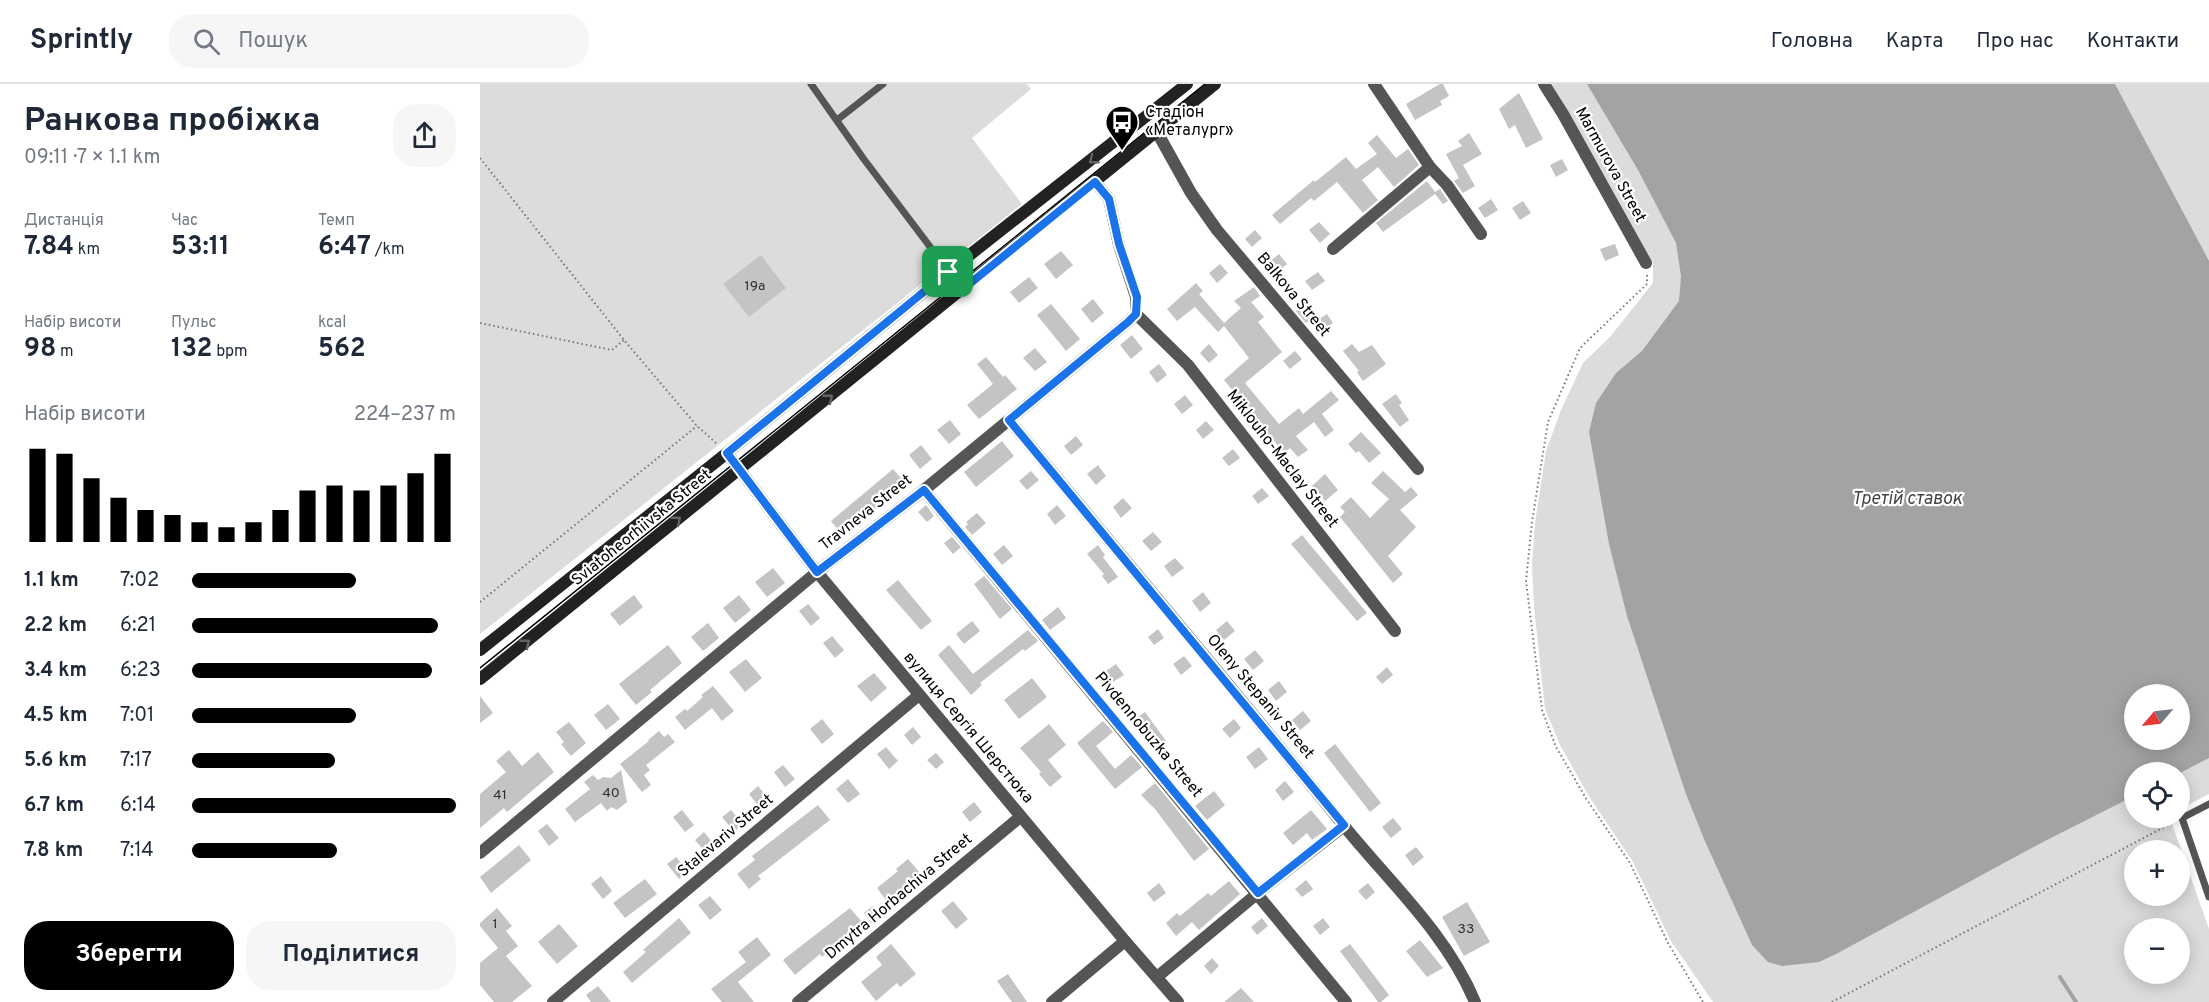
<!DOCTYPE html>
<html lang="uk">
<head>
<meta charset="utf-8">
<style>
  :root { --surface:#fff; --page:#f6f6f7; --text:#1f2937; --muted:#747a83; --line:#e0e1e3; --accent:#000 }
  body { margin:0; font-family:Overpass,sans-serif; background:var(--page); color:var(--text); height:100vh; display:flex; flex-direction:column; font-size:22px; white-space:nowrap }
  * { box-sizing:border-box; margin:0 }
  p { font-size:20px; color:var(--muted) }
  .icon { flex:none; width:33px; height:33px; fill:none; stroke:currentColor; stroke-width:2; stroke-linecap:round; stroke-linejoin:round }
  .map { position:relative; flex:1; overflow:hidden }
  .drawer { display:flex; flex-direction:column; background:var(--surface); width:480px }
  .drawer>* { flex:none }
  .needle { width:39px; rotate:242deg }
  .controls { position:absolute; left:1644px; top:600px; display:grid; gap:12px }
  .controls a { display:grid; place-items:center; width:66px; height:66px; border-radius:50%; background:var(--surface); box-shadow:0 3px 15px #0003; font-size:30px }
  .pin { position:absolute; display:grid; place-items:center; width:51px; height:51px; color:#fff; margin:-26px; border-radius:12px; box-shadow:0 3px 9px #0006 }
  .round { display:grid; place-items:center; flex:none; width:63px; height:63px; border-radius:24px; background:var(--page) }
  .summary { display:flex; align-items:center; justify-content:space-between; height:102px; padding:0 24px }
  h1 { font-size:33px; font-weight:700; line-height:45px }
  .figures { display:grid; grid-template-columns:repeat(3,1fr); gap:9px; height:102px; padding:6px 24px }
  .figures div { display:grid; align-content:center }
  .figures b { font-size:26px; font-weight:700 }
  .figures small { font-size:16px; font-weight:400 }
  .figures p { font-size:16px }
  .chart { height:168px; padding:12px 24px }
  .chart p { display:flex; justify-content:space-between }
  .chart svg { width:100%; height:108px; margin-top:6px; stroke:var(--accent); stroke-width:6 }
  .cta { display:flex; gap:12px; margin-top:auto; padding:12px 24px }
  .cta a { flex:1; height:69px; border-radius:24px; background:var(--accent); color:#fff; font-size:24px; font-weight:700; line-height:69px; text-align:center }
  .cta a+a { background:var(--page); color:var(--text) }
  ul { padding:0 24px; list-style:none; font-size:20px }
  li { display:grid; grid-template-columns:96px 72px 1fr; align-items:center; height:45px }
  li i { height:15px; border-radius:8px; background:var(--accent) }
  header { display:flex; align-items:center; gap:36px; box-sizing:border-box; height:84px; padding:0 30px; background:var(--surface); border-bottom:2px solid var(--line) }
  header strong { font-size:28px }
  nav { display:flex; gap:33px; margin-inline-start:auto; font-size:21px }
  .search { width:420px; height:54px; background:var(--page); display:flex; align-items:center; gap:15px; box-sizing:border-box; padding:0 21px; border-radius:24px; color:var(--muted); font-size:22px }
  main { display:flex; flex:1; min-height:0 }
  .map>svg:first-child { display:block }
  .green { fill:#dcdcdc; fill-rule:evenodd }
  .water { fill:#a3a3a3; fill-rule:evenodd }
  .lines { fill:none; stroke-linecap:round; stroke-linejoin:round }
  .stream { stroke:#a3a3a3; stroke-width:4 }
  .building { fill:#c4c4c4 }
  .path { stroke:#777; stroke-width:2; stroke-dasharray:1.5 3; stroke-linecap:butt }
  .lane { stroke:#555; stroke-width:7 }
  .street { stroke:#555; stroke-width:12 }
  .secondary { stroke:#222; stroke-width:12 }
  .tram { stroke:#000; stroke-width:1.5 }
  .oneway { stroke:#646464 }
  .route-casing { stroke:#fff; stroke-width:12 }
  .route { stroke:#1a73e8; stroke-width:8 }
  .labels { text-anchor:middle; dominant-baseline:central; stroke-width:4.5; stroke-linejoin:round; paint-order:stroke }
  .number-label { font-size:14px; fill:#313131 }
  .poi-label { font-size:16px; fill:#000; stroke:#fff; text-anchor:start }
  .street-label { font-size:16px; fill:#000; stroke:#fff }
  .water-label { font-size:18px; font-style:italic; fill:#444; stroke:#fff }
</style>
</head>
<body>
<header>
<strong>Sprintly</strong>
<div class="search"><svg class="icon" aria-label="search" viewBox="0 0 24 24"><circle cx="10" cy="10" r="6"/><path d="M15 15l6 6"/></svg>Пошук</div>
<nav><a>Головна</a><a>Карта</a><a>Про нас</a><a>Контакти</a></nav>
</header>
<main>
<section class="drawer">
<div class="summary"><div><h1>Ранкова пробіжка</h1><p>09:11 · 7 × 1.1 km</p></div><a class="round"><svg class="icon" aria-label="share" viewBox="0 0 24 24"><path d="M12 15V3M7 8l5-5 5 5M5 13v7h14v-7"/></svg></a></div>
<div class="figures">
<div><p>Дистанція</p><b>7.84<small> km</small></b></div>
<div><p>Час</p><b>53:11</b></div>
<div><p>Темп</p><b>6:47<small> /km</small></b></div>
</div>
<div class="figures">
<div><p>Набір висоти</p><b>98<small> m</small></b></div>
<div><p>Пульс</p><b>132<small> bpm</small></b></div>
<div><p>kcal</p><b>562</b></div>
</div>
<div class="chart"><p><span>Набір висоти</span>224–237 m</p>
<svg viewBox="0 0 160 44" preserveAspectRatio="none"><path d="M5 44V6M15 44V8M25 44V18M35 44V26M45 44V31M55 44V33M65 44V36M75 44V38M85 44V36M95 44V31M105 44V23M115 44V21M125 44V23M135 44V21M145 44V16M155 44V8"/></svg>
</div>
<ul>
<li><b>1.1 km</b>7:02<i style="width:62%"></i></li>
<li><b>2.2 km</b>6:21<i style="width:93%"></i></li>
<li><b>3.4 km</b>6:23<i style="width:91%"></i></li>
<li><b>4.5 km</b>7:01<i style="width:62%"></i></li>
<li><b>5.6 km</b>7:17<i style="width:54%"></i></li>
<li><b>6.7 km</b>6:14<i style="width:100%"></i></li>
<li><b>7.8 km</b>7:14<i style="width:55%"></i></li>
</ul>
<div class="cta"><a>Зберегти</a><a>Поділитися</a></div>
</section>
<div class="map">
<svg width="1729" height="918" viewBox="0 0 1729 918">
  <rect width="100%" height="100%" fill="#fff"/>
  <g class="green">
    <polygon points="0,0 547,0 551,5 492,54 542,120 0,550"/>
    <path d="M1069,0H1729V710L1700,725V688H1654V734H1690L1729,845V918H1233L1191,857L1153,778L1110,714L1080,661L1065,625L1054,523L1052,482L1055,439L1066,367L1081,326L1103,279L1130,253L1173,199V179L1126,94ZM1654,610H1700V656H1654ZM1654,766H1700V812H1654ZM1654,844H1700V890H1654Z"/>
  </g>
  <path class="water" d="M1107,0H1635L1729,177V674L1700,689L1654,688V712L1561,759L1358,869L1339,878L1302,882L1288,878L1272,861L1224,755L1206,710L1147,532L1129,460L1109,348L1116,319L1136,289L1162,267L1199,217L1201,192L1196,159L1158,86ZM1654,610H1700V656H1654Z"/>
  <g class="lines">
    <polyline class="stream" points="1580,893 1596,918"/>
  </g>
  <g class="building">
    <polygon points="960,0 963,0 969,12 960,17 962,21 935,36 926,20"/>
    <polygon points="1039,9 1063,55 1046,64 1035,41 1029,45 1019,25"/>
    <polygon points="989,49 1002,70 983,81 995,102 983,109 974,97 979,94 966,70 982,62 978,57"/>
    <polygon points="897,51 916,74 928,65 939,81 914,103 898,83 882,96 898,116 883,129 857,98 834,117 831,114 800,140 792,131 834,96 835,98 866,73 876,85 897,70 888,59"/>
    <polygon points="1082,75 1088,86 1076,93 1070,81"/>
    <polygon points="947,97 955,108 960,105 968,117 963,120 955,110 903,148 896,139"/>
    <polygon points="1011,115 1018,126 1005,134 998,124"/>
    <polygon points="1043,117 1051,129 1040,136 1032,124"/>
    <polygon points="839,138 850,150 840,159 829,146"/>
    <polygon points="775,146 782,154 772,163 765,155"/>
    <polygon points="1135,160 1139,171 1125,177 1120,165"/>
    <polygon points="581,167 593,181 576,195 564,180"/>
    <polygon points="799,170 807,180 795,190 787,180"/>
    <polygon points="281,171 306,204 269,233 243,200"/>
    <polygon points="740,180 748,189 737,199 729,189"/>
    <polygon points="838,188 845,197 832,206 825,197"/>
    <polygon points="549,193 558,204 539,219 530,208"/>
    <polygon points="716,199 723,207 719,210 744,239 761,224 754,217 774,203 780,212 771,218 784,233 778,238 802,268 765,299 799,340 819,324 823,330 851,307 859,316 842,330 854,346 845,353 834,338 816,352 828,366 818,373 810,364 804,369 744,296 769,274 744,242 738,248 715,223 697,237 687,225"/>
    <polygon points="613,215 624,229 612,239 601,225"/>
    <polygon points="571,220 600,255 586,267 557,231"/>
    <polygon points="823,222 833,234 826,239 816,227"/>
    <polygon points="847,230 853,239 843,246 836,237"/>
    <polygon points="652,251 663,265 651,275 640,261"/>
    <polygon points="729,260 738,271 729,279 720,269"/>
    <polygon points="872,260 879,268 892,261 906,280 883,297 877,288 879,287 863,267"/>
    <polygon points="555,264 567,278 555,287 543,274"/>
    <polygon points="815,267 822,275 810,285 803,277"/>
    <polygon points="506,273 523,293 525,291 537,305 499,335 487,321 513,300 497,280"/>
    <polygon points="679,280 687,291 677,299 669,288"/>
    <polygon points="916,310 922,319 919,321 929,336 920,343 902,320"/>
    <polygon points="705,311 713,321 702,330 694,320"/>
    <polygon points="470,336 481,350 469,360 457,346"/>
    <polygon points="726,337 734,346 723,355 716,346"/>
    <polygon points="881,348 901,369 889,379 879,367 876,369 868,360"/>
    <polygon points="596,352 603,361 591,371 584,362"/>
    <polygon points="522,357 534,372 496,403 484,388"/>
    <polygon points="441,361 452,375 440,385 429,371"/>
    <polygon points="753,365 760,374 749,382 742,374"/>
    <polygon points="618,381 626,392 616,401 607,390"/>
    <polygon points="413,385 425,399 362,451 351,437"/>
    <polygon points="551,387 559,396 547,406 539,397"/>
    <polygon points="903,387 925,408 931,403 938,411 920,426 936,443 908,472 923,490 913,499 860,433 865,428 860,423 871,413 890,434 909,415 891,399"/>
    <polygon points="845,390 858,406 845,417 832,402"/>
    <polygon points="782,404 789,412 778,420 772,412"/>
    <polygon points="643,414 652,424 641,434 633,423"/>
    <polygon points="446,421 454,432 447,438 438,428"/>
    <polygon points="577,421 586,432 575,441 567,430"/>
    <polygon points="497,429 506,439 492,451 485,443 488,440 486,438"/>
    <polygon points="673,448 682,458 671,467 662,457"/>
    <polygon points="822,451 887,529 877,537 811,460"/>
    <polygon points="472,453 481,463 473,470 464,459"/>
    <polygon points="524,461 533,472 522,481 513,470"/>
    <polygon points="618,461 625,471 623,473 638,493 628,500 622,492 624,490 607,470"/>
    <polygon points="695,474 704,484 692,493 684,482"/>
    <polygon points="293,484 305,499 287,513 275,498"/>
    <polygon points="504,492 532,525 520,535 494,500"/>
    <polygon points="418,496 452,537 441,546 406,506"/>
    <polygon points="723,508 731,519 720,528 712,517"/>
    <polygon points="154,511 163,523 140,542 130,530"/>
    <polygon points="259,511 271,526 255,539 243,524"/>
    <polygon points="328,520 340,534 331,542 319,527"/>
    <polygon points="578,523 586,534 570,546 562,536"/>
    <polygon points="492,537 500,547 484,560 476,550"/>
    <polygon points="747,537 755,547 744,556 736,546"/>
    <polygon points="228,539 239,554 223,567 211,553"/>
    <polygon points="678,545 684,554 674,561 668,553"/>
    <polygon points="548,546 558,557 545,567 543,565 500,599 502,601 491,611 458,571 469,561 493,590"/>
    <polygon points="352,552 364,566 355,574 343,559"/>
    <polygon points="188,561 202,579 170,606 172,608 156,621 139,600"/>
    <polygon points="775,566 784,577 773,586 764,575"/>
    <polygon points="704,572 712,582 701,591 693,580"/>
    <polygon points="266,575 282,594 265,608 249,588"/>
    <polygon points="636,580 644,591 633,598 626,587"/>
    <polygon points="907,583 913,591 902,600 896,593"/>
    <polygon points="394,589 407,604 391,618 377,602"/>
    <polygon points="552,594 567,613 539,635 524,616"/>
    <polygon points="799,597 807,608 796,617 788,606"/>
    <polygon points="233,602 254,627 242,637 232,624 205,646 195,633 205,625 207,627 223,613 221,611"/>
    <polygon points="0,612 13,629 0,639"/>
    <polygon points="128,620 140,635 126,646 114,631"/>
    <polygon points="823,627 831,637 820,646 812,636"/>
    <polygon points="665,628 686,657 680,662 666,646 663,647 655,635"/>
    <polygon points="342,635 354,650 342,660 330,645"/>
    <polygon points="754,635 761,644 750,654 742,645"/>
    <polygon points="623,637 633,648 616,662 635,685 651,671 662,683 635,705 597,659"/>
    <polygon points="89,638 106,659 91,672 81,660 84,658 76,648"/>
    <polygon points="569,640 586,661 568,676 582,693 570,703 559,690 561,688 540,664"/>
    <polygon points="433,643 441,653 432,661 424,651"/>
    <polygon points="179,647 184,653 188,650 195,658 166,681 170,686 164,691 171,701 162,708 140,680 169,657 168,656"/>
    <polygon points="855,660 901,719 890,728 844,669"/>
    <polygon points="406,663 418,677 409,685 397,670"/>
    <polygon points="779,663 788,675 775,685 766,673"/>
    <polygon points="29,666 42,682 58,668 74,688 27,728 24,724 0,744 0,710 26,688 16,677"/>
    <polygon points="456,669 464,678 456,685 447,676"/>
    <polygon points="303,681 315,695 305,703 294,688"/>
    <polygon points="141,686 147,718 137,726 131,723 127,727 121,719 95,738 85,725 110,705 104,698 113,691 118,696 123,693 131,694"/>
    <polygon points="368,695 380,710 368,719 356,705"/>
    <polygon points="805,697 814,708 803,717 795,706"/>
    <polygon points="675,699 729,765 714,777 675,725 661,711"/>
    <polygon points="278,702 290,717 280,724 269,710"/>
    <polygon points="734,707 745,721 727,736 715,722"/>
    <polygon points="494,718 502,728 490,738 482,728"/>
    <polygon points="338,721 350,736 278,792 281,795 269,805 257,790 275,776 272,772"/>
    <polygon points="202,726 214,741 205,748 193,733"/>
    <polygon points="251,726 263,740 254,748 242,733"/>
    <polygon points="831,726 847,745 832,756 827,749 813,761 803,749"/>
    <polygon points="913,734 922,745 911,754 902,743"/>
    <polygon points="67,740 79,754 69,762 58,747"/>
    <polygon points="224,748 236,763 227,770 215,756"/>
    <polygon points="39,761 51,776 11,809 0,793"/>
    <polygon points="936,763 944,773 933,782 925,771"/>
    <polygon points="196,773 208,787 199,795 187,780"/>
    <polygon points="428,775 441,790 408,819 397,804 418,787 416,785"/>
    <polygon points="121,792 132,807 123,815 111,800"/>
    <polygon points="165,795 177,810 145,834 133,819"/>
    <polygon points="826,796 833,805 822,813 815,805"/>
    <polygon points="749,797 760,810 719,846 712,838 696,852 686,839 697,829 700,832 728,809 731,812"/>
    <polygon points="679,799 686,809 674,818 667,809"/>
    <polygon points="888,799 895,808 886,816 878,807"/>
    <polygon points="230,812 242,826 230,836 218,821"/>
    <polygon points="473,817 488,835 476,845 461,827"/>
    <polygon points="987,818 1010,858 984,872 962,833"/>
    <polygon points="393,822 401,832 392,840 384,829"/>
    <polygon points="17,824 32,842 26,847 38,862 26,872 52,902 32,918 14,918 0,901 0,879 18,864 0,842 0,839"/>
    <polygon points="370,824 382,838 342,873 340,870 315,891 303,876"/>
    <polygon points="199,834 211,849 152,899 143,888 166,868 163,866"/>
    <polygon points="782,834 788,842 777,851 771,843"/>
    <polygon points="843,834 850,843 840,851 833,842"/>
    <polygon points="79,840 98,862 77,880 58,858"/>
    <polygon points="277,853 291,871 258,898 274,918 242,918 231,905 266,878 258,868"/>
    <polygon points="940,856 963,884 947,893 926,867"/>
    <polygon points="411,860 436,890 420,903 417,899 396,917 381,898 402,881 396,873"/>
    <polygon points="870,860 909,911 901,918 898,918 893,911 860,867"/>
    <polygon points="732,874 739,882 731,890 724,882"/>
    <polygon points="528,890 547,918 532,918 517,897"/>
    <polygon points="118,902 131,918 111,918 106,911"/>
    <polygon points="761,904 774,918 744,918"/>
  </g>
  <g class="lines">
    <g class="path">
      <polyline points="0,74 144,256 217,342 237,360"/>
      <polyline points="1167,191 1167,200 1100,264 1068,338 1052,438 1046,497 1062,626 1076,663 1107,716 1150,779 1188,859 1223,918"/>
      <polyline points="0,239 132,266 144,256"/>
      <polyline points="0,518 217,342"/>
      <polyline points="1352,918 1694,738"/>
    </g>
    <g class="lane">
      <polyline points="331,0 383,74 482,205"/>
      <polyline points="357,36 403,0"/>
      <polyline points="1729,720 1702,734 1729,813"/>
    </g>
    <g class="street">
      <polyline points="894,0 950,83 967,101 1001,150"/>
      <polyline points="1064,0 1083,30 1166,179"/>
      <polyline points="677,48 711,109 737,146 938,385"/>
      <polyline points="853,165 950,83"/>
      <polyline points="656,230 708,281 915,547"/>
      <path d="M529,336C639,469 751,602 860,737C907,796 966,848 995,918"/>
      <polyline points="247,369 337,488 645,857 698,918"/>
      <polyline points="444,406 866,918"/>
      <polyline points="0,769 337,488 444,406 648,238 656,230 656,213 639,161 629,115 615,98"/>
      <polyline points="677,893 778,809 864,742"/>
      <polyline points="73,918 439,611"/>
      <polyline points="318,918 540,733"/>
      <polyline points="572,918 645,857"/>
    </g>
    <g class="secondary">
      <polyline points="0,566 247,369 468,188 707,0"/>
      <polyline points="0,595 735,0"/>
    </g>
    <polyline class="tram" points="0,584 725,0"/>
  </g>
  <defs><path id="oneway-chevron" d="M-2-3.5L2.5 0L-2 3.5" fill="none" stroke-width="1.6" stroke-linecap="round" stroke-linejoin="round" transform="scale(1.5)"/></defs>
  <g class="oneway">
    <use href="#oneway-chevron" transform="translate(613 76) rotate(142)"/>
    <use href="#oneway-chevron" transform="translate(349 314) rotate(-39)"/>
    <use href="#oneway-chevron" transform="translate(197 436) rotate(-39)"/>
    <use href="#oneway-chevron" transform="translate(46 559) rotate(-39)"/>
  </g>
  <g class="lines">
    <defs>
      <polygon id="route" points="615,98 629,115 639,160 657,213 656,230 648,238 529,336 864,741 778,809 444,406 337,488 247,369 468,188 482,206"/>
    </defs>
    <use href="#route" class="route-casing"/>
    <use href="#route" class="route"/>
  </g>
  <defs>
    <symbol id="bus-pin" viewBox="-11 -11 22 30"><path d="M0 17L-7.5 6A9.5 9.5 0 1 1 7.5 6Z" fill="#000" stroke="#fff"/><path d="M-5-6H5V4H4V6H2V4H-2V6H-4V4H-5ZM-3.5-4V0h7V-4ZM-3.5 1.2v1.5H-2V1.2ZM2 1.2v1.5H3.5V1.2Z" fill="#fff"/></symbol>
  </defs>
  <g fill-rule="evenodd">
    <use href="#bus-pin" x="623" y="19" width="38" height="52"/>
  </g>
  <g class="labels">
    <g class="number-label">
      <text x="275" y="202">19а</text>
      <text x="131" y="709">40</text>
      <text x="20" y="711">41</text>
      <text x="15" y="840">1</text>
      <text x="986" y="845">33</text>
    </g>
    <g class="poi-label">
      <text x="665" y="29">Стадіон<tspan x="665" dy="18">«Металург»</tspan></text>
    </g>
    <g class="street-label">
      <text transform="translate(1130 81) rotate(61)">Marmurova Street</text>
      <text transform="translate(813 211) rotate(50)">Balkova Street</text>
      <text transform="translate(802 375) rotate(52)">Miklouho-Maclay Street</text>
      <text transform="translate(386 429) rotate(-38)">Travneva Street</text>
      <text transform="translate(162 444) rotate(-39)">Sviatoheorhiivska Street</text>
      <text transform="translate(780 613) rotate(50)">Oleny Stepaniv Street</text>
      <text transform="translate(488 644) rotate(50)">вулиця Сергія Шерстюка</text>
      <text transform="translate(668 651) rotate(50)">Pivdennobuzka Street</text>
      <text transform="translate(246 752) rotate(-40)">Stalevariv Street</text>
      <text transform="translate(419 813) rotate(-40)">Dmytra Horbachiva Street</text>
    </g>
    <g class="water-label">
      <text x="1427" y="415">Третій ставок</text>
    </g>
  </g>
</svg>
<div class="controls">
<a><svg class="needle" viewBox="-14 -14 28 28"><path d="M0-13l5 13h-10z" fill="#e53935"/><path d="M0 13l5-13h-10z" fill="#747a83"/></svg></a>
<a><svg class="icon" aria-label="locate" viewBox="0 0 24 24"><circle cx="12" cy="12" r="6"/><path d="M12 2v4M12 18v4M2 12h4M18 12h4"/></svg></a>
<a>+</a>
<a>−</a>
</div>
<div class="pin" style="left:468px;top:188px;background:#1e9e55"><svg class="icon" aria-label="arrive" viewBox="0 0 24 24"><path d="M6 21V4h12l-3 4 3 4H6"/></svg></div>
</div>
</main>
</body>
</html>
